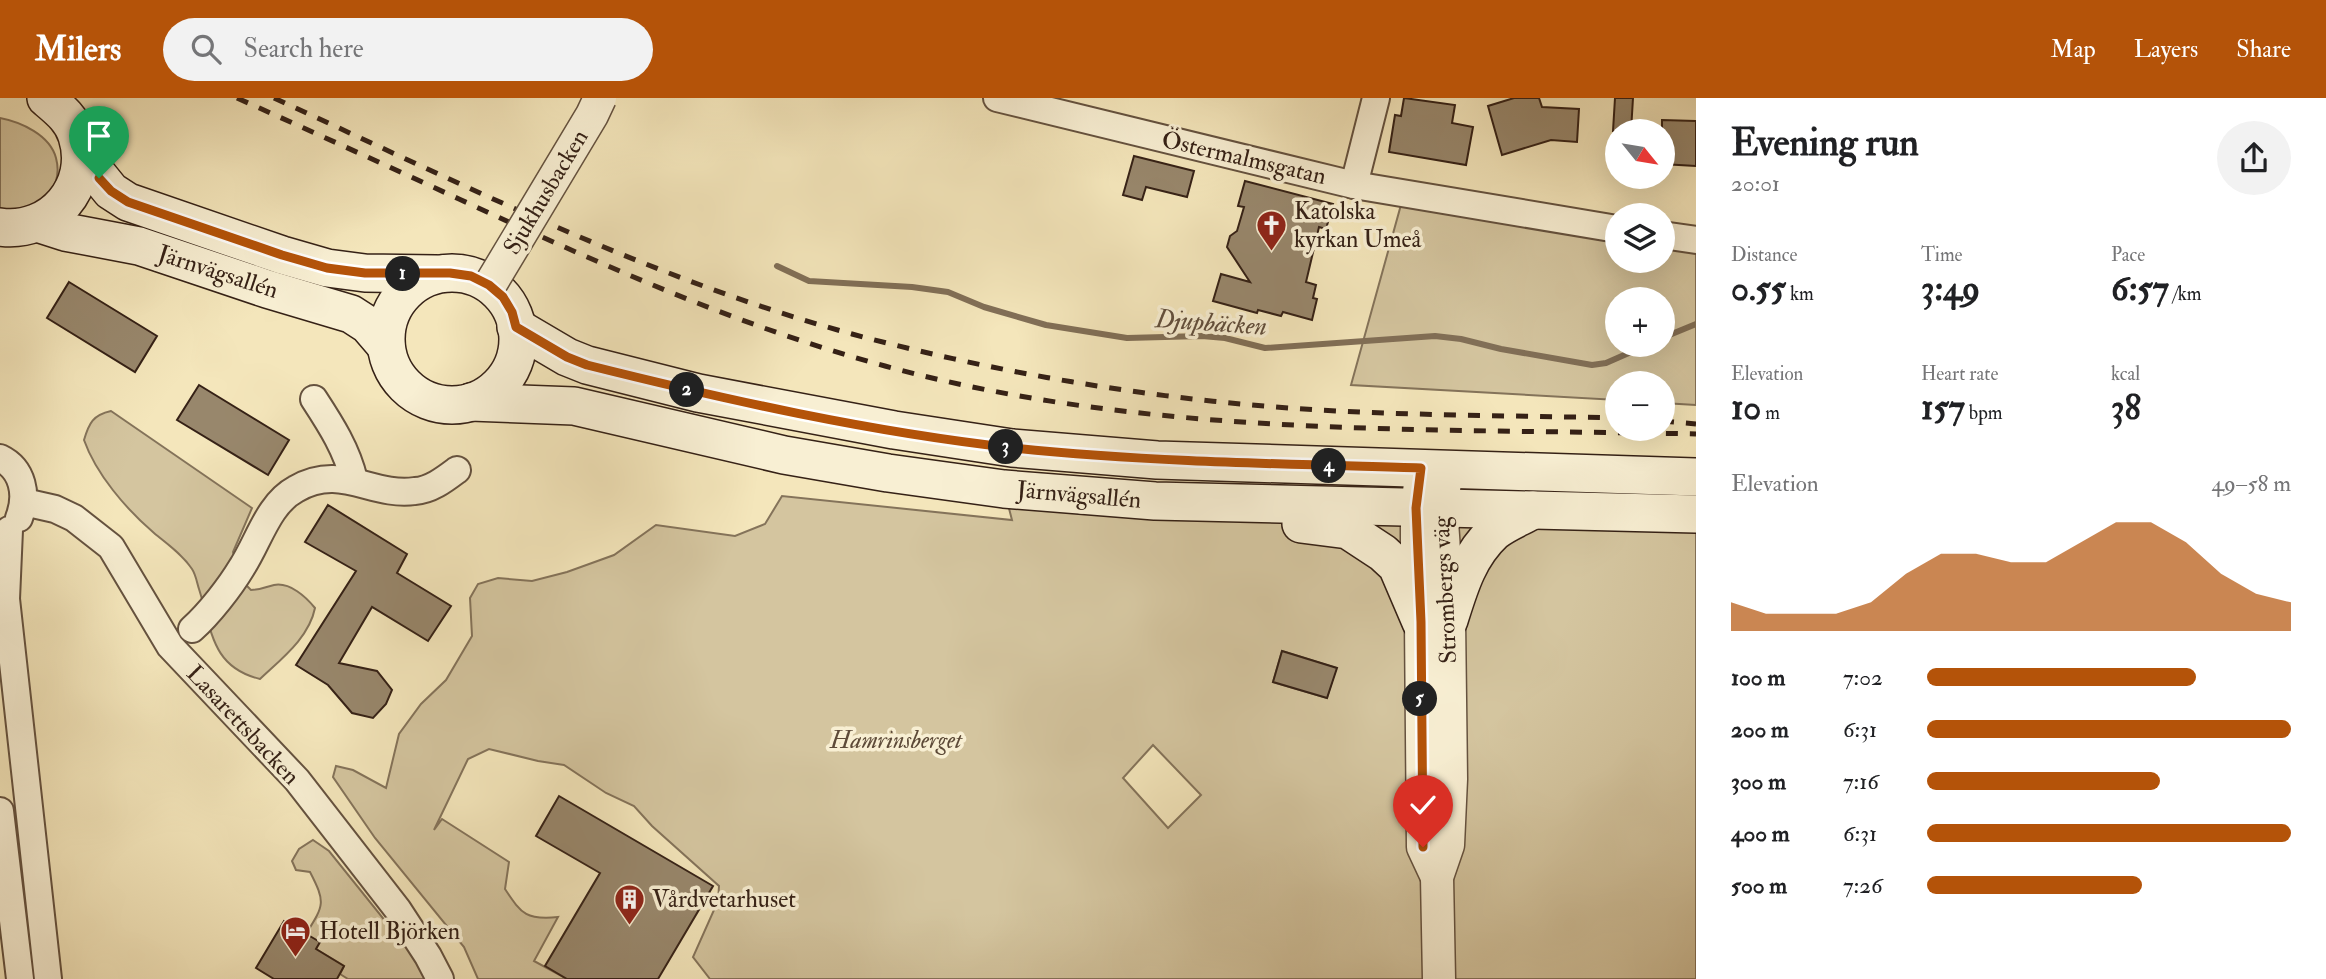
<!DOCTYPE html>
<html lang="en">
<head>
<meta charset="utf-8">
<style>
  :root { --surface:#fff; --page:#f2f2f2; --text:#202124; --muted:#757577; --accent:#b45309 }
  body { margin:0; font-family:"IM FELL Double Pica",serif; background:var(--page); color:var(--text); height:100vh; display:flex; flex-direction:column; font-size:26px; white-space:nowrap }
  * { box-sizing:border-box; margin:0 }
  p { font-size:23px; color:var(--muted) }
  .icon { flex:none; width:38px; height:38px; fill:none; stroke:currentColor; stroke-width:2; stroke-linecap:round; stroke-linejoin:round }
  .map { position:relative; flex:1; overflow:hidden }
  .drawer { display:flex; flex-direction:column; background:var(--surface); width:630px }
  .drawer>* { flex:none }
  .needle { width:46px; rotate:120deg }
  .buttons { position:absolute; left:1605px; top:21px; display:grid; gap:14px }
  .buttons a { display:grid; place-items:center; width:70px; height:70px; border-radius:50%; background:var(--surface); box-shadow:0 7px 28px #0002; font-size:35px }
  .pin { position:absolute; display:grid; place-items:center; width:60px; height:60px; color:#fff; margin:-72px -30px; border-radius:50% 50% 50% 0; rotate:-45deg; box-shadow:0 0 7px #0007 }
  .pin .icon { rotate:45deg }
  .km { position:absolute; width:35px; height:35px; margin:-18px; border-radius:50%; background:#222; color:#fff; font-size:19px; line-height:35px; text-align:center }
  .round { display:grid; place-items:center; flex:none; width:74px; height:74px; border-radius:37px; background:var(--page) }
  .headline { display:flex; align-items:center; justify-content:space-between; height:119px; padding:0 35px }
  h1 { font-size:38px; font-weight:700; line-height:52px }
  .metrics { display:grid; grid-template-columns:repeat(3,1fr); gap:10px; height:119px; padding:7px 35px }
  .metrics div { display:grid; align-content:center }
  .metrics b { font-size:35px; font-weight:700 }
  .metrics small { font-size:19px; font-weight:400 }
  .metrics p { font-size:19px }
  .chart { height:196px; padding:14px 35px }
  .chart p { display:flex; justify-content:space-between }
  .chart svg { width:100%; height:126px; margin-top:7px; fill:var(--accent); opacity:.7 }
  ul { padding:0 35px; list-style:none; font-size:23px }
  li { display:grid; grid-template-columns:112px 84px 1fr; align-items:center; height:52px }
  li i { height:18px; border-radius:9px; background:var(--accent) }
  header { display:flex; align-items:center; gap:42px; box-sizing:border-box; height:98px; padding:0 35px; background:var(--accent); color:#fff }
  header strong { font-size:33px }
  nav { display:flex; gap:38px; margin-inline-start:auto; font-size:24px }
  .search { width:490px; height:63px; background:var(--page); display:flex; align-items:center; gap:18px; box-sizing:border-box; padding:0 24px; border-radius:38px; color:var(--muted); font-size:26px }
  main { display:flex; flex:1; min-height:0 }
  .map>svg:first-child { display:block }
  .green { fill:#d4c59f; stroke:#84735a; stroke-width:2; fill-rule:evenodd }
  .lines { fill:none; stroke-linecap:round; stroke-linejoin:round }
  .stream { stroke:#816f57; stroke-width:6 }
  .building { fill:#98876c; stroke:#352116; stroke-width:2 }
  .minor-casing { stroke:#65523f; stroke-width:30 }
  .tertiary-casing { stroke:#65523f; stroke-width:35 }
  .secondary-casing { stroke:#352116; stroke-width:40 }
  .minor { stroke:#f8efd3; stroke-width:26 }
  .tertiary { stroke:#f8efd3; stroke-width:32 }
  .secondary { stroke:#f8efd3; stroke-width:37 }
  .rail { stroke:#352116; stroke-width:5; stroke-dasharray:12 12; stroke-linecap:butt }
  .tertiary-bridge-casing { stroke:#65523f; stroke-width:35; stroke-linecap:butt }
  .tertiary-bridge { stroke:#f8efd3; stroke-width:32 }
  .route-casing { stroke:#fff; stroke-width:14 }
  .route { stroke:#b45309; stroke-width:9 }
  .labels { text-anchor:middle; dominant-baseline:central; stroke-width:7; stroke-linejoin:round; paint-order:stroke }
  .street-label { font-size:24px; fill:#352116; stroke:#f8efd3 }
  .poi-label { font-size:24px; fill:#352116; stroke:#f8efd3; text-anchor:start }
  .park-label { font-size:24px; font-style:italic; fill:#5d4a38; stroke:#f8efd3 }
  .water-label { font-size:26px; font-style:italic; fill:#614e3c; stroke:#f8efd3 }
</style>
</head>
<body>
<header>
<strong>Milers</strong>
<div class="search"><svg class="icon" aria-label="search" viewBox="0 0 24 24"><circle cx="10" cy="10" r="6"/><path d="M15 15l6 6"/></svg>Search here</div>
<nav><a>Map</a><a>Layers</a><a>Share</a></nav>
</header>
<main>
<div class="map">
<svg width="1696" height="881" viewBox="0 0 1696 881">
  <rect width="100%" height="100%" fill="#f4e6bb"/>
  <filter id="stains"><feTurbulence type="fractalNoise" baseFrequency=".00286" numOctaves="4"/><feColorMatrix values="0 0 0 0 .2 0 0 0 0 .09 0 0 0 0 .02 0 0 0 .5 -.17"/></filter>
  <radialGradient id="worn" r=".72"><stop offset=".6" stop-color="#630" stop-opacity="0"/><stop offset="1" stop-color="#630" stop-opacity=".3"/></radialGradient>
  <g class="green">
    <path d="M0,20C21,24 50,37 56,60C63,86 44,114 16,114C11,114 5,112 0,110Z"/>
    <path d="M1404,96L1617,131V163H1662L1663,137L1696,142V307L1663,305L1662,285H1617V302L1351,287ZM1617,201H1662V247H1617Z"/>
    <path d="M111,313L252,410L233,454L242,483L251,492C260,492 265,489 274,487C290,484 306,499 315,510C309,540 281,561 260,581C211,569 212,532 199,491C197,485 196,477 192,471C182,456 167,446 154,435C126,411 96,376 84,342C89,325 93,317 111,313Z"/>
    <path d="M1004,391L1696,416V881H710L693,859L718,803L719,788L652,728L634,708L606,695L564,667L538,663L489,651L468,661L434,732L442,721L509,764L505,791C522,817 527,822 558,819L534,863L567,881H478L464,849L375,740L333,679L336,668L353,672L386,690L399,636L421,606L446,582L472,538L470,500L478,486L498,480L532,483L567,474L614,457L656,427L735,438L765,426L782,398L1012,422ZM1282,553L1336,570L1327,600L1273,584ZM1153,647L1201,697L1168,730L1123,680Z"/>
    <path d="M313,742L329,753L419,865L426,881H348L340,876L344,868L316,851L306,836C324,807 326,805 310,774L296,772L292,763L299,751Z"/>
  </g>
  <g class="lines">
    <g class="stream">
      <polyline points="777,168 809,183 912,189 948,194 984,209 1046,227 1127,240 1202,238 1225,240 1265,250 1435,238 1461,241 1501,251 1592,267 1606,265 1647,247"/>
      <polyline points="1662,240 1696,226"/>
    </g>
  </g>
  <g class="building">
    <polygon points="1404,0 1455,7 1452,25 1473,29 1466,67 1389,54 1395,17 1401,18"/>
    <polygon points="1514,0 1539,0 1542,9 1579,11 1577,44 1551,42 1502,57 1488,8"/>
    <polygon points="1615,0 1633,0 1631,33 1613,33"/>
    <polygon points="1662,22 1696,23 1696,68 1662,66"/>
    <polygon points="1134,58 1194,73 1187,99 1146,89 1142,102 1123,97"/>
    <polygon points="1245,83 1333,106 1326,131 1319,129 1306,184 1316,187 1313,200 1317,201 1312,222 1283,214 1281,218 1258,212 1257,215 1213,203 1221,176 1250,184 1227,149 1230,138 1237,133 1244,109 1238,108"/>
    <polygon points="69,184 157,238 135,274 47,220"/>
    <polygon points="199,287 289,342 268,377 177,322"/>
    <polygon points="328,407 407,456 397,475 451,508 428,543 372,509 339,565 377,573 392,592 386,606 373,620 352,615 328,587 296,567 356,473 305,444"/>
    <polygon points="1282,553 1337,570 1327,600 1273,584"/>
    <polygon points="559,698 713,788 658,881 567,881 545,868 600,775 536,738"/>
    <polygon points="284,823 320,844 316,851 344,868 337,881 274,881 256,870"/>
  </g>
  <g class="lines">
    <defs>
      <g id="minor">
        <polyline points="997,0 1354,87 1617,131"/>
        <polyline points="1354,87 1376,0"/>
        <polyline points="1662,137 1696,142"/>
        <path d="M314,301C331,327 347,352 354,382"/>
        <path d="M0,360C23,371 28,397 19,420"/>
        <polyline points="24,404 55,411 74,420 111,449 170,548 297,682 398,812 428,858 440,881"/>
        <polyline points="9,432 6,501 48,881"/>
        <path d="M192,531C209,516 230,489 242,469C259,443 268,406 296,391C341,365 371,399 415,393C431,392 445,381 457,372"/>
        <polyline points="0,713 20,881"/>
      </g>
      <g id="tertiary">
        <polyline points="1420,386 1417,410 1417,464 1421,524 1423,749 1437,779"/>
        <polyline points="1439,881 1437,779 1448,747 1451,681 1449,522 1441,410 1447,372"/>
      </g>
      <g id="secondary">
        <polyline points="81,56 111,93 128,104 282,157 327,170 365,175 436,176"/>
        <polyline points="37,125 65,134 139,148 267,191 351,216 368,227 386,248"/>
        <path d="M0,129C52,136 93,88 77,38C72,21 59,11 46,0"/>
        <circle cx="452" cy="241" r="66"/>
        <polyline points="516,229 567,259 587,267 698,295 894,332 1012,350 1157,362 1696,379"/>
        <polyline points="471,304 574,308 784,357 888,375 1004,391 1155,403 1696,416"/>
        <polyline points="1301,426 1348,432 1383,455 1397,468 1421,524"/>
        <path d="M1449,522C1459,490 1468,458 1494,434C1505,425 1521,419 1533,412"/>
      </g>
    </defs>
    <use href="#minor" class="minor-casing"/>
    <use href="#tertiary" class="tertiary-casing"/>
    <use href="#secondary" class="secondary-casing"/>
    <use href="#minor" class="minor"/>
    <use href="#tertiary" class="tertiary"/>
    <use href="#secondary" class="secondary"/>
    <g class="rail">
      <path d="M237,0C311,33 385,67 459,101C598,165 737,228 885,268C1148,340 1425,330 1696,336"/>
      <path d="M274,0C462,86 651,181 852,236C983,271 1117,295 1252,307C1373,318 1496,317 1617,320"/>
      <polyline points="1662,323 1696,326"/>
    </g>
    <defs>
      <polyline id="tertiary-bridge" points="490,187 592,17 600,0"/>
    </defs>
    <use href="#tertiary-bridge" class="tertiary-bridge-casing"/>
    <use href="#tertiary-bridge" class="tertiary-bridge"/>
  </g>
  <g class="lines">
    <defs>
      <path id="route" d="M99,80L111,93L128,104L282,157L327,170L365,175H450L471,178L489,187L503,199L512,214L516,229L567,259L587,267C727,302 870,334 1014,350C1149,364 1285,366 1421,370L1416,410L1421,524L1423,749"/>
    </defs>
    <use href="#route" class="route-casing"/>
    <use href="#route" class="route"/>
  </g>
  <defs>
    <symbol id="church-pin" viewBox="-11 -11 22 30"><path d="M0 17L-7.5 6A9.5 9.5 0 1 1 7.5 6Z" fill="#8f2418" stroke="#f8efd3"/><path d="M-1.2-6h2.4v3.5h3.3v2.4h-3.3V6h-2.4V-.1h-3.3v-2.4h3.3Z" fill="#fff"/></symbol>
    <symbol id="building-pin" viewBox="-11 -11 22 30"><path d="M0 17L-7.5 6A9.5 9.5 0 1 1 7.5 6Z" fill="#8f2418" stroke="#f8efd3"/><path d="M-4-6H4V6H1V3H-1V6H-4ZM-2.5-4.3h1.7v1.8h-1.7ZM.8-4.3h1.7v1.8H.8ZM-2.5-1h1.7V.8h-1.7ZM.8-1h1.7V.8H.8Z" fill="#fff"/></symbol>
    <symbol id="hotel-pin" viewBox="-11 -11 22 30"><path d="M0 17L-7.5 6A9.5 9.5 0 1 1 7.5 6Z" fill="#8f2418" stroke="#f8efd3"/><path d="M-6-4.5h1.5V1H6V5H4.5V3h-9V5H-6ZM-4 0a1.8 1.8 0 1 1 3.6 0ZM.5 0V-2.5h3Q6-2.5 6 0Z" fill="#fff"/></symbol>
  </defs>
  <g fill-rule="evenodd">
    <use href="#church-pin" x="1254" y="110" width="35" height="47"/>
    <use href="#building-pin" x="612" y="784" width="35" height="47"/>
    <use href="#hotel-pin" x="278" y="816" width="35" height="47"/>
  </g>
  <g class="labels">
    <g class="street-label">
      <text transform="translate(1244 60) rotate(13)">Östermalmsgatan</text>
      <text transform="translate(546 94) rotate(-59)">Sjukhusbacken</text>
      <text transform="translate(218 174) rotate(18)">Järnvägsallén</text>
      <text transform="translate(1079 397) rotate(5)">Järnvägsallén</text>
      <text transform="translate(1445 492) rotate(-93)">Strombergs väg</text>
      <text transform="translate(243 627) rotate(47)">Lasarettsbacken</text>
    </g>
    <g class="poi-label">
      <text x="1294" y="113">Katolska<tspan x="1294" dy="28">kyrkan Umeå</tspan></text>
      <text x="652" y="801">Vårdvetarhuset</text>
      <text x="319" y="833">Hotell Björken</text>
    </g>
    <g class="park-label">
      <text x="896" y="642">Hamrinsberget</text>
    </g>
    <g class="water-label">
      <text transform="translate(1211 225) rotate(4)">Djupbäcken</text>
    </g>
  </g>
  <rect width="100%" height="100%" filter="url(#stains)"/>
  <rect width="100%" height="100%" fill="url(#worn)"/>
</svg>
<div class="buttons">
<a><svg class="needle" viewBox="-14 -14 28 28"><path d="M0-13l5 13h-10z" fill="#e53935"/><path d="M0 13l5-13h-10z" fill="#757577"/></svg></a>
<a><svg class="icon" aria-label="layers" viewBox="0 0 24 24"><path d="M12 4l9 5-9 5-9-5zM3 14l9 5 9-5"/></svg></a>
<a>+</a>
<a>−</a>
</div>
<div class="pin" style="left:99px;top:80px;background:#1e9e55"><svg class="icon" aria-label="arrive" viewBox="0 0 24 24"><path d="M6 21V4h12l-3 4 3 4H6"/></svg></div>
<div class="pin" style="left:1423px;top:749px;background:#d93025"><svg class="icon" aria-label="check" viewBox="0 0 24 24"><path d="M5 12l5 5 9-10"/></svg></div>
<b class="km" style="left:403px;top:176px">1</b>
<b class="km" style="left:687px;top:292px">2</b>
<b class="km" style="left:1006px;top:349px">3</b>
<b class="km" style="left:1329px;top:368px">4</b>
<b class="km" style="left:1420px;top:601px">5</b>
</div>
<section class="drawer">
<div class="headline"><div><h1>Evening run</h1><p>20:01</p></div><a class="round"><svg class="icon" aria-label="share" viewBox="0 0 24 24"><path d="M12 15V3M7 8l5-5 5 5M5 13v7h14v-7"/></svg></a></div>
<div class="metrics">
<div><p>Distance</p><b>0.55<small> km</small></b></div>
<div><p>Time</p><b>3:49</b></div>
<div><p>Pace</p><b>6:57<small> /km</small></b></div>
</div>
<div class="metrics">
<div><p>Elevation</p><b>10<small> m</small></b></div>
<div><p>Heart rate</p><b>157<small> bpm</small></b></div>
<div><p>kcal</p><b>38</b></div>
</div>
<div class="chart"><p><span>Elevation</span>49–58 m</p>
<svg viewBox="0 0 160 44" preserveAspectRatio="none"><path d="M0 44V34L10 38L20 38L30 38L40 34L50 24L60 17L70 17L80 20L90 20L100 13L110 6L120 6L130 13L140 24L150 31L160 34V44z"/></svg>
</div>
<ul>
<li><b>100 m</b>7:02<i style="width:74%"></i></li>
<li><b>200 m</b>6:31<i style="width:100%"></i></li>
<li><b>300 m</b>7:16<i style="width:64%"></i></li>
<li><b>400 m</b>6:31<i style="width:100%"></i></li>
<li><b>500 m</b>7:26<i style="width:59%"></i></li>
</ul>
</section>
</main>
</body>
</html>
